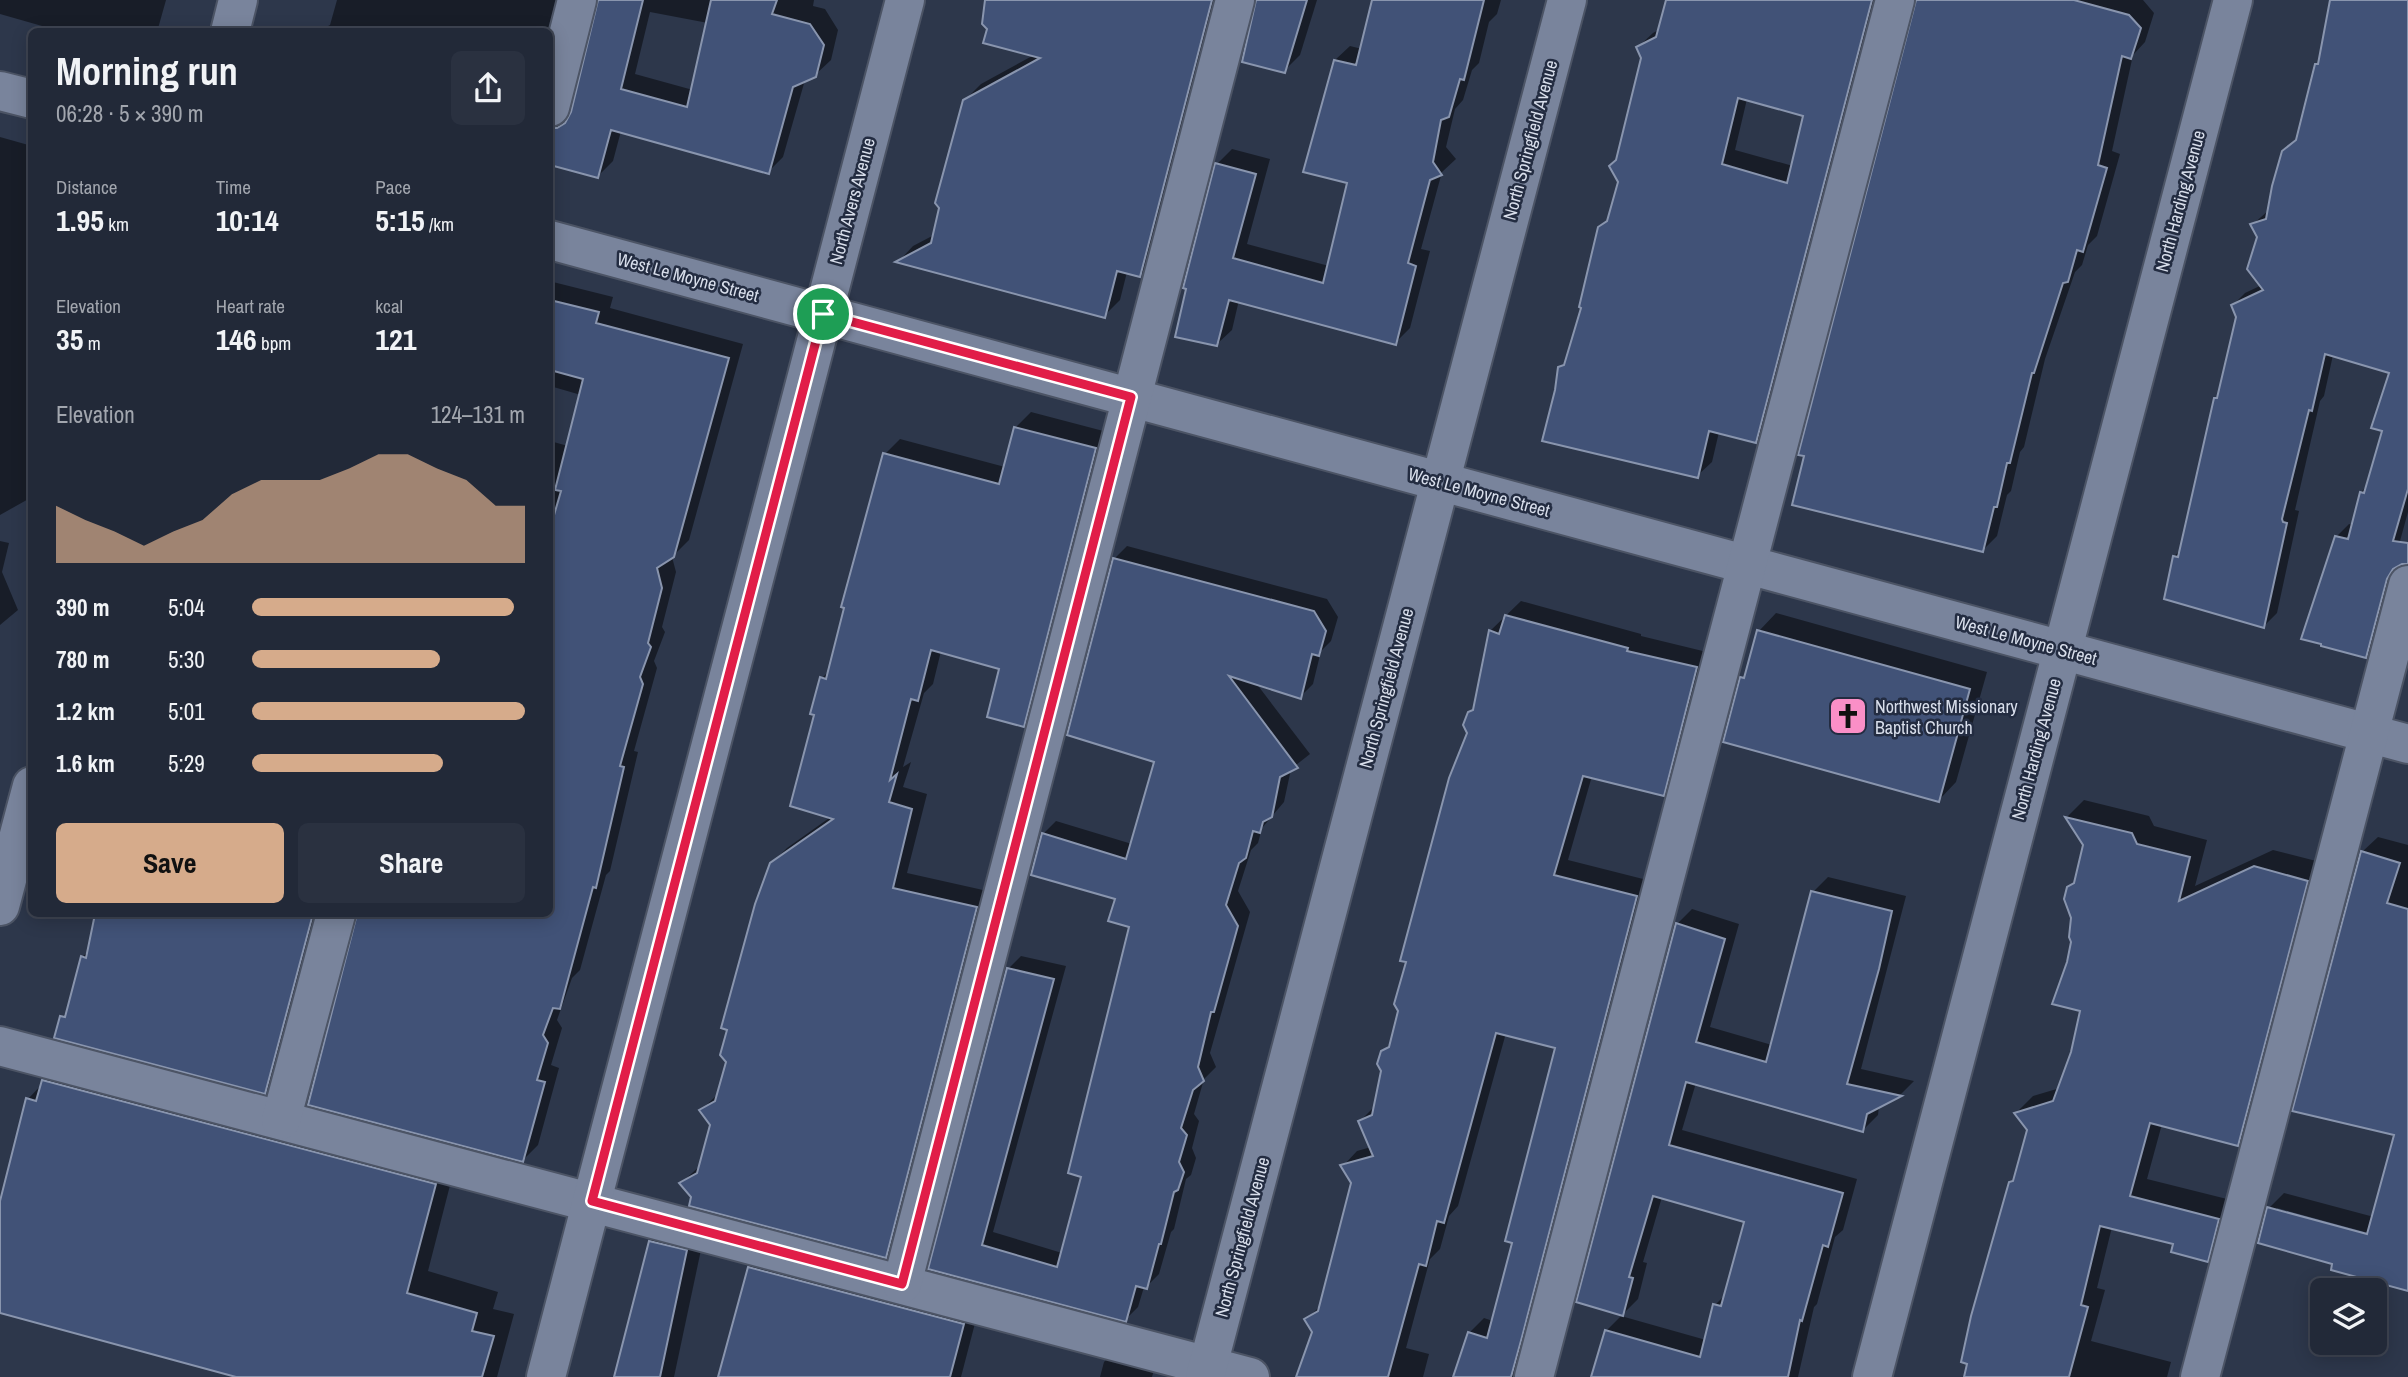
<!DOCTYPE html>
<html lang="en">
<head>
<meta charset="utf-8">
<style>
  :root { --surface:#222938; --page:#2a3140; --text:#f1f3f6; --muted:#a2a6ae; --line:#3f4553; --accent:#d6ab8b }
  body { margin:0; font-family:"Archivo Narrow",sans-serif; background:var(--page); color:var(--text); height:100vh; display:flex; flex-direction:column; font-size:26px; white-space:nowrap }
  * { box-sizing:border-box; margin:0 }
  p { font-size:23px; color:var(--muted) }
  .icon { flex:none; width:38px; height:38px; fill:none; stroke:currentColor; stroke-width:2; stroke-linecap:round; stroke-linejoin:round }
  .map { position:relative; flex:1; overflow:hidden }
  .side { position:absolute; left:28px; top:28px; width:525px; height:889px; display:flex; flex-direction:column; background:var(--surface); border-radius:10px; box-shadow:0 4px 18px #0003,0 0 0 2px var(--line) }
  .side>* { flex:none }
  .controls { position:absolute; left:2310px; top:1278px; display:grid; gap:14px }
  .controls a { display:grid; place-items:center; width:77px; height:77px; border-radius:10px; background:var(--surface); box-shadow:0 4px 18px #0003,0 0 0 2px var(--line); font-size:35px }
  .pin { position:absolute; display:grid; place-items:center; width:60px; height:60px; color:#fff; margin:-30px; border:4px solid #fff; border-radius:50%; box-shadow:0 2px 7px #0007 }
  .round { display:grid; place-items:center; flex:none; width:74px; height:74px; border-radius:10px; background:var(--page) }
  .summary { display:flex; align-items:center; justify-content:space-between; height:119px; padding:0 28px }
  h1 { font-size:38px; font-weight:700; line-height:52px }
  .metrics { display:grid; grid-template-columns:repeat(3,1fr); gap:10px; height:119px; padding:7px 28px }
  .metrics div { display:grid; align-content:center }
  .metrics b { font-size:30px; font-weight:700 }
  .metrics small { font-size:19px; font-weight:400 }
  .metrics p { font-size:19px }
  .chart { height:196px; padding:14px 28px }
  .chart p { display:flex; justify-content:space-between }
  .chart svg { width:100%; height:126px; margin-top:7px; fill:var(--accent); opacity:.7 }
  .action { display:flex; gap:14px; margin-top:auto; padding:14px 28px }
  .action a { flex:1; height:80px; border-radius:10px; background:var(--accent); color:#111; font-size:28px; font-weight:700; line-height:80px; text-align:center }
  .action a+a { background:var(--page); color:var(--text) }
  ul { padding:0 28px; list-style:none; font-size:23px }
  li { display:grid; grid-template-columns:112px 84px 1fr; align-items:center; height:52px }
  li i { height:18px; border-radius:9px; background:var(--accent) }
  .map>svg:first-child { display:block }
  .shadow { fill:#0007; fill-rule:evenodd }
  .building { fill:#415277; stroke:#8995ae; stroke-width:2; fill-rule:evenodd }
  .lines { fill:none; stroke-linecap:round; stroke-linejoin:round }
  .minor-casing { stroke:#4c5465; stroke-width:42 }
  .minor { stroke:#79849c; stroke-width:38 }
  .route-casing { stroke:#fff; stroke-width:14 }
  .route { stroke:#e11d48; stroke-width:9 }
  .labels { text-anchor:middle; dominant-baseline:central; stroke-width:5; stroke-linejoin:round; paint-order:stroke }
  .street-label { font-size:18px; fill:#d8deeb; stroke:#232c41 }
  .poi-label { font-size:18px; fill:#d8deeb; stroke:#232c41; text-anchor:start }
</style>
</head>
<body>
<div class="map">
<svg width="2408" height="1377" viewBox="0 0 2408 1377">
  <rect width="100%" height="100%" fill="#2d374b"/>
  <g class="shadow">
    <polygon points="0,0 166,0 157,32 63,32 0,14"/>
    <polygon points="337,0 565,0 550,32 316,32 330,25"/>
    <path d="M600,0H814L813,6L825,9L838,30L831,60L815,75L805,80L783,157L768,172L621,131L613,161L598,176L550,164V108L561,114L573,113ZM650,12L708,23L693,90L635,74Z"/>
    <polygon points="990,0 1223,0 1156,259 1140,275 1127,272 1120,300 1104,316 899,261 913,246 934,235 964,101 981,84 1034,55 989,28"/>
    <polygon points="1258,0 1317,0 1300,55 1284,71"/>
    <polygon points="1374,0 1501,0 1497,14 1489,22 1479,63 1472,70 1463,100 1455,109 1446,147 1456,159 1442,172 1421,249 1430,251 1410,328 1395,343 1239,300 1232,330 1217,344 1217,164 1232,149 1270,159 1247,244 1329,266 1350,182 1335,60 1350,46 1362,49"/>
    <path d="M1667,0H1882L1770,427L1756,442L1719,432L1712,462L1697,476L1556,391L1560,368L1568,359L1583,307L1600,228L1610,218L1620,182L1619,158L1643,58L1638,47L1653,33L1660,29ZM1747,99L1805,115L1793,166L1735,150Z"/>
    <polygon points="1918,0 2143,0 2154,13 2145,42 2133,55 2112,151 2120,154 2097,236 2088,245 2082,265 2075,272 2045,359 2024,447 2020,452 2011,491 2007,495 1997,536 1983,550"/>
    <polygon points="2332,0 2408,0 2408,512 2384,599 2378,643 2366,656 2337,536 2349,524 2353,525 2361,492 2367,486 2384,430 2391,372 2333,355 2324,396 2320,401 2295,510 2299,511 2277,613 2264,626 2174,556 2181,550 2215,398 2220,393 2237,316 2233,305 2245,293 2262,285 2258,237 2252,225 2269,210 2284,151 2298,137 2317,65 2320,61"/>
    <polygon points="0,137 32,146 32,497 0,515"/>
    <polygon points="553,282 613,297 610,308 743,344 689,540 672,557 676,572 662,627 665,632 654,661 657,668 634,751 638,752 610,871 606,875 580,970 572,978 557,1020 562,1028 551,1065 559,1068 538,1145 523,1160 359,920 359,914 550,914 550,441 568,446 581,395 550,386 550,286"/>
    <polygon points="1031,412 1111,433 1039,709 1023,725 1002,668 941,651 933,684 924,693 903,767 911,762 903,787 927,794 907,873 992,892 901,1241 886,1256 693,1196 681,1183 701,1165 712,1125 701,1110 718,1094 728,1062 771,864 787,848 832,816 816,714 822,678 831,669 885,454 900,439 1005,467 1015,428"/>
    <polygon points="0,541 9,543 2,572 18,610 0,625"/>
    <polygon points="1127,546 1327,599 1338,617 1331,641 1321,651 1313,684 1300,697 1256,683 1310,754 1291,769 1284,802 1262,828 1258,843 1251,850 1238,891 1250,912 1210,1053 1216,1067 1204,1079 1194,1114 1199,1121 1192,1148 1196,1158 1191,1175 1186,1179 1174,1229 1171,1232 1159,1274 1146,1287 1144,1287 1138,1307 1125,1320 931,1268 1008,969 1021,956 1066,966 993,1232 1062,1253 1083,1176 1131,925 1117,898 1043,834 1056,821 1132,844 1156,760 1114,559"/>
    <polygon points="1521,601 1641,634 1641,636 1711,653 1678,779 1663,794 1592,776 1568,860 1651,881 1525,1377 1478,1377 1469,1333 1484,1318 1493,1321 1514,1242 1557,1047 1506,1033 1458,1206 1449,1216 1440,1249 1430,1259 1406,1348 1429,1354 1423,1377 1306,1377 1314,1332 1307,1319 1321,1305 1353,1183 1343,1166 1357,1151 1371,1147 1360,1121 1375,1106 1382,1071 1382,1052 1391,1043 1468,733 1469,713 1476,707 1490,631"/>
    <polygon points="1776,613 1987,672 1956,782 1939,800 1742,678 1747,672 1759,631"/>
    <polygon points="2084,800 2149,816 2154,826 2207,840 2195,886 2273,850 2324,863 2255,1126 2238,1144 2162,1124 2147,1179 2235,1201 2225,1242 2207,1260 2175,1243 2112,1227 2097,1288 2105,1290 2091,1341 2171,1362 2167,1377 1965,1377 2011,1183 2015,1179 2029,1130 2016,1113 2033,1096 2060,1088 2073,1052 2082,1010 2069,962 2073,942 2073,917 2068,888 2076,880 2085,845 2067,817"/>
    <path d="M2378,837L2408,845V1289L2335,1263L2269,1208L2284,1193L2374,1217L2396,1134L2362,852ZM2277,1208L2376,1235L2375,1238L2277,1212Z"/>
    <polygon points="1828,877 1906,896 1861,1069 1914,1081 1901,1094 1879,1106 1878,1115 1863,1130 1696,1083 1682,1130 1857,1179 1843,1230 1835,1237 1817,1304 1814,1307 1798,1377 1593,1377 1606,1331 1621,1316 1706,1340 1715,1305 1726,1294 1746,1221 1662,1197 1643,1262 1647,1263 1638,1299 1623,1314 1677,924 1692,909 1739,924 1710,1027 1772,1045 1813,892"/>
    <polygon points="97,914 323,914 280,1077 265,1092 62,1017 69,1010 82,957 89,951"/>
    <polygon points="66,1059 456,1162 428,1271 498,1292 493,1309 514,1314 497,1377 240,1377 0,1311 0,1208 28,1099"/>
    <polygon points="670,1222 705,1231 674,1377 616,1377 651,1241"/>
    <polygon points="765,1251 979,1308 961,1377 720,1377 749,1268"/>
    <polygon points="1120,1345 1158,1355 1152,1377 1100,1377 1104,1362"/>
  </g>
  <g class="building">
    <polygon points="598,0 643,0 621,89 687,107 711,0 777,0 772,14 810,24 824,45 816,77 793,87 769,174 611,130 598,178 550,165 550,128 557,128 565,123 571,112"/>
    <polygon points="985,0 1212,0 1140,277 1117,271 1105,318 895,262 931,243 939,208 935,203 963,100 1040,58 983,43 987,29 982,24"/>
    <polygon points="1256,0 1307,0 1285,73 1242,62"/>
    <polygon points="1372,0 1484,0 1464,80 1460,79 1449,117 1441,120 1433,162 1442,175 1430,180 1408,263 1416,266 1396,345 1229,300 1217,346 1175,337 1186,289 1183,288 1215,163 1256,174 1233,258 1323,283 1347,183 1303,172 1334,60 1356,65"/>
    <path d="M1666,0H1872L1756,443L1709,431L1698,478L1542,441L1555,390L1558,367L1564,365L1581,308L1579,307L1598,227L1607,221L1618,182L1609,166L1616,160L1641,58L1636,47L1656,37ZM1738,98L1803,116L1787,183L1722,164Z"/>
    <polygon points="1916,0 2074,0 2129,15 2141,28 2131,59 2122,56 2098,165 2107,168 2083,252 2077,250 2068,282 2063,283 2034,373 2032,373 2010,463 2007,463 1997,507 1994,507 1983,552 1792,505 1804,456 1798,455"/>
    <polygon points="2330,0 2408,0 2408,489 2393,541 2408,543 2408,564 2402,564 2393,569 2387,579 2366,658 2321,646 2321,644 2301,639 2335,536 2348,539 2360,492 2364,493 2382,431 2371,428 2389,373 2325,354 2312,411 2309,410 2282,519 2283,522 2287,523 2264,628 2164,599 2173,556 2178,557 2214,398 2217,398 2236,317 2231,305 2263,290 2247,269 2257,237 2250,224 2266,219 2272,186 2282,151 2296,140 2315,64 2318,64"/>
    <polygon points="550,300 599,312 596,323 729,358 674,557 657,568 662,588 648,643 651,647 640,677 643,684 620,766 624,767 596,888 593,887 560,1009 553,1008 543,1035 548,1043 537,1080 545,1082 523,1162 308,1105 357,914 550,914 550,529 561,491 555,490 583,379 550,370"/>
    <polygon points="1014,427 1096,448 1024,727 987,717 999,669 931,650 918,701 911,699 890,780 897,774 889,802 912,809 893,888 977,907 886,1258 689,1206 691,1197 679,1183 697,1173 710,1125 699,1110 715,1101 726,1062 720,1055 727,1030 721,1028 755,904 770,863 833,819 790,806 814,715 810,714 820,677 826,679 844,608 841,607 883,453 999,484"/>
    <polygon points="1113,558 1314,611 1326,631 1319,656 1312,654 1301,699 1229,676 1298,768 1280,777 1272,817 1263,822 1260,833 1253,831 1246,858 1239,863 1226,905 1238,926 1214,1012 1211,1012 1198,1067 1204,1081 1193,1090 1181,1128 1187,1135 1179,1162 1184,1172 1178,1190 1174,1192 1161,1244 1159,1244 1147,1289 1136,1286 1126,1322 928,1269 1007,968 1054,979 982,1245 1057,1267 1081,1177 1068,1173 1129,927 1108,921 1115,899 1031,875 1042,833 1126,859 1154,762 1067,735"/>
    <polygon points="1505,615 1628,648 1627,651 1697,667 1664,796 1583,776 1554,875 1637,896 1522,1337 1511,1377 1453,1377 1468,1332 1487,1338 1512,1243 1505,1241 1555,1048 1496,1033 1444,1223 1437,1221 1426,1266 1419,1264 1388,1377 1296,1377 1312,1332 1304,1319 1318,1311 1351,1183 1340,1165 1373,1156 1358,1121 1372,1115 1381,1071 1377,1064 1381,1051 1389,1047 1398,1011 1394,1004 1406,962 1400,961 1426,864 1449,778 1467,733 1463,725 1468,712 1473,710 1489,630 1499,634"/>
    <polygon points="1757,630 1970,689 1939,802 1723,742 1740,677 1744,678"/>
    <polygon points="2065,817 2132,833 2137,844 2190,857 2179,901 2254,866 2308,881 2238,1146 2150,1123 2130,1196 2219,1219 2208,1262 2171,1252 2173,1244 2100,1226 2081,1305 2088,1307 2069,1377 1964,1377 1967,1364 1961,1362 1971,1316 2005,1196 2009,1182 2013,1181 2027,1130 2014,1113 2053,1101 2071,1052 2080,1011 2052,1004 2067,962 2071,942 2069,937 2071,918 2064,899 2067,887 2074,883 2083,845"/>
    <polygon points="2361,851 2400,863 2387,903 2408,909 2408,1291 2331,1270 2332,1264 2258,1243 2267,1207 2367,1234 2394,1135 2292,1111"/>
    <polygon points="1811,891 1892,911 1879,969 1847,1084 1902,1096 1867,1114 1863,1132 1686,1082 1669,1145 1843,1193 1828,1247 1823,1245 1802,1321 1800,1320 1788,1377 1591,1377 1605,1330 1700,1357 1713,1304 1721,1306 1744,1222 1653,1196 1629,1277 1633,1278 1623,1316 1576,1302 1676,923 1725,939 1696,1042 1766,1062"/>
    <polygon points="95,914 313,914 265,1094 54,1038 60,1016 65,1017 81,956 86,958"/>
    <polygon points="42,1080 436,1184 407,1293 477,1313 472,1331 494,1336 482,1377 236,1377 0,1313 0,1201 26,1098 36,1101"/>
    <polygon points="649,1241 687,1250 660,1377 614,1377"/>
    <polygon points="748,1267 964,1324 950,1377 718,1377"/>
  </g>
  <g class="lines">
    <defs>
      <g id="minor">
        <polyline points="230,32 238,0"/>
        <polyline points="0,91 32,99"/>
        <polyline points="550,107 577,0"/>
        <polyline points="550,240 2408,744"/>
        <polyline points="0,906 32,786"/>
        <polyline points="0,1046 1250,1377"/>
        <polyline points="281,1120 336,914"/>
        <polyline points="902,1284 1235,0"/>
        <polyline points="546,1377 905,0"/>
        <polyline points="1205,1377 1567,0"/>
        <polyline points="1534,1377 1895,0"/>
        <polyline points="1872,1377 2233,0"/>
        <polyline points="2200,1377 2408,585"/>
      </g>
    </defs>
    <use href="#minor" class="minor-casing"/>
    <use href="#minor" class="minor"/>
  </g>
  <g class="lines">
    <defs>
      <polygon id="route" points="823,314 1131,397 902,1284 592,1201"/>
    </defs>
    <use href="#route" class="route-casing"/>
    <use href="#route" class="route"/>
  </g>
  <defs>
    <symbol id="church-square" viewBox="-11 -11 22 22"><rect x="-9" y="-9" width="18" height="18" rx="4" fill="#fa8fc7" stroke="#232c41"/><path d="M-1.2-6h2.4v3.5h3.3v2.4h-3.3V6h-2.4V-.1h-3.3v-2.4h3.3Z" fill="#111"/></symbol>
  </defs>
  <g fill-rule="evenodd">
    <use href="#church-square" x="1826" y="694" width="44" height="44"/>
  </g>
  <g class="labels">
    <g class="street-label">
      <text transform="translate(1530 140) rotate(-75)">North Springfield Avenue</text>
      <text transform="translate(852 201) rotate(-75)">North Avers Avenue</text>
      <text transform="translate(2180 201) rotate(-75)">North Harding Avenue</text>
      <text transform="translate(688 277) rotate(15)">West Le Moyne Street</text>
      <text transform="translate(1479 492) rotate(15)">West Le Moyne Street</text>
      <text transform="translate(2026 640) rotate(15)">West Le Moyne Street</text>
      <text transform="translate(1386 688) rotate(-75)">North Springfield Avenue</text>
      <text transform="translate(2036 749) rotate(-75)">North Harding Avenue</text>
      <text transform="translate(1242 1237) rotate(-75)">North Springfield Avenue</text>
    </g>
    <g class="poi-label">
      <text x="1875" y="706">Northwest Missionary<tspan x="1875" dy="21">Baptist Church</tspan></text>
    </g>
  </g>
</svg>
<div class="controls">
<a><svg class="icon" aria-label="layers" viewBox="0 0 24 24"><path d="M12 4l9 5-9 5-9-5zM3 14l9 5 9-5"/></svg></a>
</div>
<div class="pin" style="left:823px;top:314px;background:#1e9e55"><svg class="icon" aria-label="arrive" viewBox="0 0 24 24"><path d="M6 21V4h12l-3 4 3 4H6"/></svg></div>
<section class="side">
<div class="summary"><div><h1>Morning run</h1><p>06:28 · 5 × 390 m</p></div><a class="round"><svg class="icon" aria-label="share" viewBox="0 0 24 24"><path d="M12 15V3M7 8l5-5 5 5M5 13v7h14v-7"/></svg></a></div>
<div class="metrics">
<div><p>Distance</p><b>1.95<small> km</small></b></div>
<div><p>Time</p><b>10:14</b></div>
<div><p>Pace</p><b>5:15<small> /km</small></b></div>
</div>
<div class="metrics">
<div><p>Elevation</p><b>35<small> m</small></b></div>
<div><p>Heart rate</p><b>146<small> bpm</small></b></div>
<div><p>kcal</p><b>121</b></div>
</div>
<div class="chart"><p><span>Elevation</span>124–131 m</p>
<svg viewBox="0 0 160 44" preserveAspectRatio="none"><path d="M0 44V24L10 29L20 33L30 38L40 33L50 29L60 20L70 15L80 15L90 15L100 11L110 6L120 6L130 11L140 15L150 24L160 24V44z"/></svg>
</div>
<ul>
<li><b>390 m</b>5:04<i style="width:96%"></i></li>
<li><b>780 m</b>5:30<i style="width:69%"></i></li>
<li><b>1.2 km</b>5:01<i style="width:100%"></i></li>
<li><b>1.6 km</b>5:29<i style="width:70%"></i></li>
</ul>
<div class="action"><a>Save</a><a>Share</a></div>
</section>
</div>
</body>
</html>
